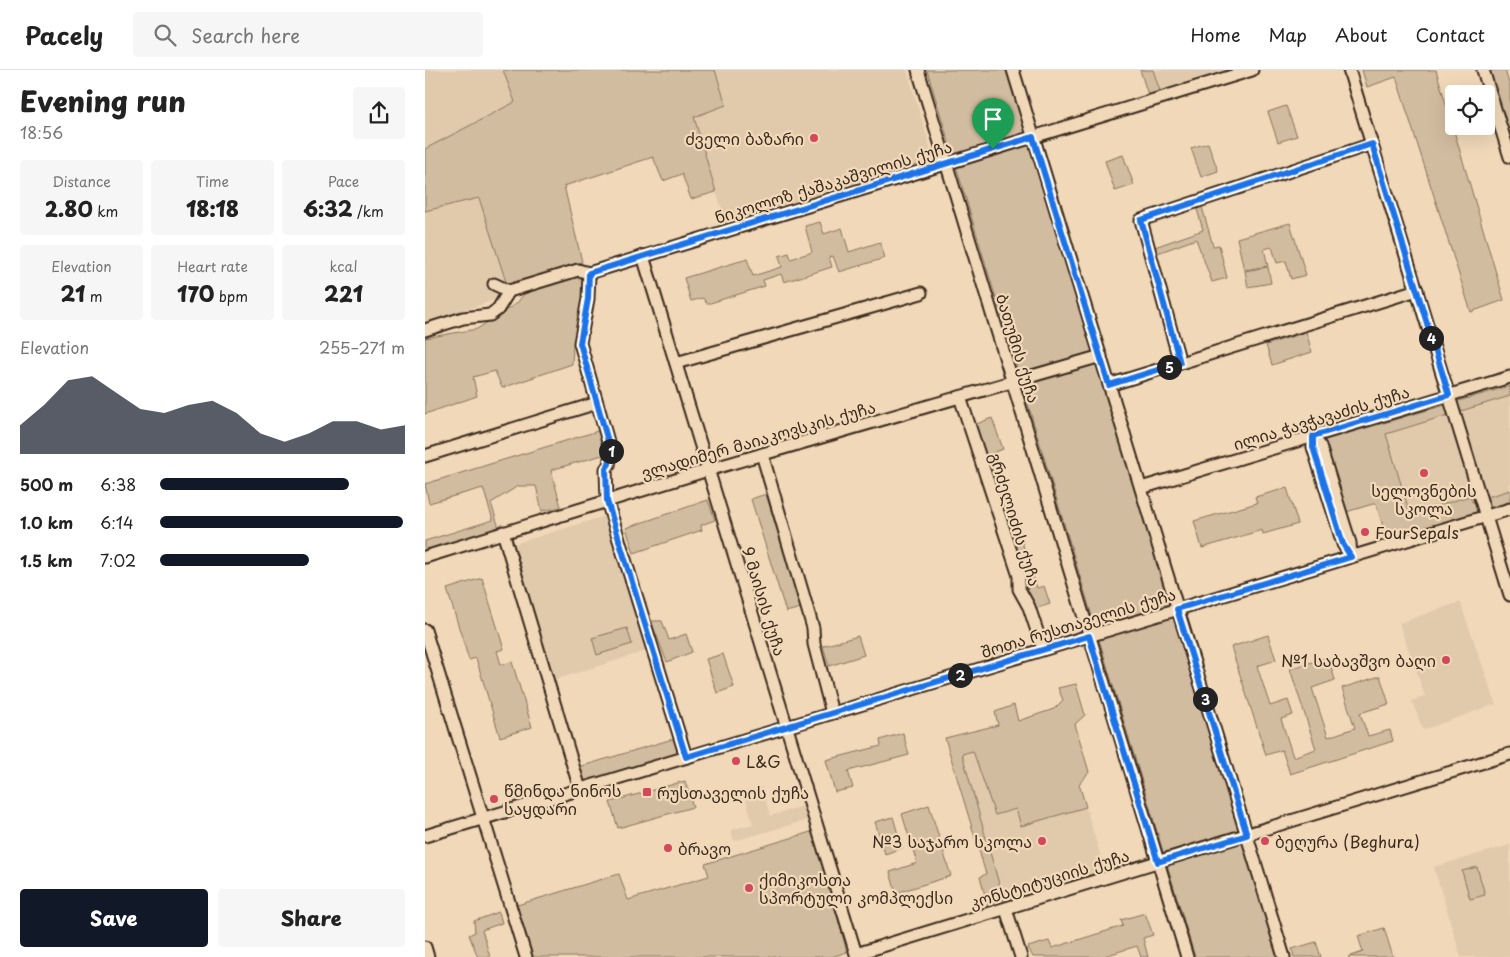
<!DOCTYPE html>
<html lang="en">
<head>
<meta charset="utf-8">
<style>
  :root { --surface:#fff; --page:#f6f6f6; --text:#222; --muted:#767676; --line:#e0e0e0; --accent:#111827 }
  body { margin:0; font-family:"Playpen Sans","Noto Sans Georgian",sans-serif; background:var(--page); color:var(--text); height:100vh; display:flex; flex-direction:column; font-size:19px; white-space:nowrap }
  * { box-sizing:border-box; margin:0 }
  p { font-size:16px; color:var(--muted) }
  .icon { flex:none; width:28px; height:28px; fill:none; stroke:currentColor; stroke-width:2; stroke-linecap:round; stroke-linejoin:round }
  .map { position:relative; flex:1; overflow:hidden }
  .details { display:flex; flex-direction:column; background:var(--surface); width:425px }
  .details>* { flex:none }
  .controls { position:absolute; left:1020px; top:15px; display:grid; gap:10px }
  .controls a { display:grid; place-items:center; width:50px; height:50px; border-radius:5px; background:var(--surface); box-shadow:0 5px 20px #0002; font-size:25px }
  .pin { position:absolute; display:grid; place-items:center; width:42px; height:42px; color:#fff; margin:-51px -21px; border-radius:50% 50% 50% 0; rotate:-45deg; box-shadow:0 0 5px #0007 }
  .pin .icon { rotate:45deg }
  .km { position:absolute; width:25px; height:25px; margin:-12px; border-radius:50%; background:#222; color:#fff; font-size:14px; line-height:25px; text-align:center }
  .round { display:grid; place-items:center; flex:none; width:52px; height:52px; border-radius:5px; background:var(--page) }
  .summary { display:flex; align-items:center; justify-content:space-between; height:85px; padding:0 20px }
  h1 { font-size:28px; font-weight:800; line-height:38px }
  .metrics { display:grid; grid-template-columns:repeat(3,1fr); gap:8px; height:85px; padding:5px 20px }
  .metrics div { display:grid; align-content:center; border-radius:5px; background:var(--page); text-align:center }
  .metrics b { font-size:21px; font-weight:800 }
  .metrics small { font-size:14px; font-weight:400 }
  .metrics p { font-size:14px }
  .chart { height:140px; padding:10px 20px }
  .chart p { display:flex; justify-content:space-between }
  .chart svg { width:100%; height:90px; margin-top:5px; fill:var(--accent); opacity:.7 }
  .cta { display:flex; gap:10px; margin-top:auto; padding:10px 20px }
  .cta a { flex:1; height:58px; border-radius:5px; background:var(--accent); color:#fff; font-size:20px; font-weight:800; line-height:58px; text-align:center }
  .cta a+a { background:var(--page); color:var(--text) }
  ul { padding:0 20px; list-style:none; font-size:16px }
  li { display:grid; grid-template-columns:80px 60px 1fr; align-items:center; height:38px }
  li i { height:12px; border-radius:6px; background:var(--accent) }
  header { display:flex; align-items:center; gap:30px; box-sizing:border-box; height:70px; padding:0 25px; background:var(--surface); border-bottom:1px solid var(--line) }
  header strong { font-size:24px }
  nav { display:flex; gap:28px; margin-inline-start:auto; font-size:18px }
  .search { width:350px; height:45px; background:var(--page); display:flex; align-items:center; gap:12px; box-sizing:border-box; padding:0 18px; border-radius:5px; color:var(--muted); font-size:19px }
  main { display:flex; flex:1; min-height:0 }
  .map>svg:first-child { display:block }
  .built { fill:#e1c9ab }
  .green { fill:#d2bc9f; stroke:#86735e }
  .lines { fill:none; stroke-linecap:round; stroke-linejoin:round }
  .minor-casing { stroke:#3b2a1e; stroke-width:15 }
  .minor { stroke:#f0d8b8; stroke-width:11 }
  .route-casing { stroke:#fff; stroke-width:10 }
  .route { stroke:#1a73e8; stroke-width:6 }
  .poi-dot { fill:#d1495b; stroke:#f0d8b8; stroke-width:2 }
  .labels { text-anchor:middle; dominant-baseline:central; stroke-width:4.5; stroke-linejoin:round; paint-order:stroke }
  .poi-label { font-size:16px; fill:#3b2a1e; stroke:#f0d8b8; text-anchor:start }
  .street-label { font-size:16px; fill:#3b2a1e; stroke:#f0d8b8 }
</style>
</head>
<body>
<header>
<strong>Pacely</strong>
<div class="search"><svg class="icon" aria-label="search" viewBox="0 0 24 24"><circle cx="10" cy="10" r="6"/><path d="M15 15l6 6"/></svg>Search here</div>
<nav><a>Home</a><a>Map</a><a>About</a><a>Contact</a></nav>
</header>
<main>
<section class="details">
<div class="summary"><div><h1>Evening run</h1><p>18:56</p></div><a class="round"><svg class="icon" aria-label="share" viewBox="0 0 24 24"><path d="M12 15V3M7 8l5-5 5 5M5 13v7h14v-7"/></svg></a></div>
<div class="metrics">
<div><p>Distance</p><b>2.80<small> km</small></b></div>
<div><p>Time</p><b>18:18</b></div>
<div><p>Pace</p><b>6:32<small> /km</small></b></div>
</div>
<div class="metrics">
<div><p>Elevation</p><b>21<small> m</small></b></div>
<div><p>Heart rate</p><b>170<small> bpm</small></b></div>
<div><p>kcal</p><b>221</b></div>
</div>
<div class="chart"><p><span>Elevation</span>255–271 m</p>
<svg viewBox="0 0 160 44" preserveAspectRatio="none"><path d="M0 44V30L10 20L20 8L30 6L40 14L50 22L60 24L70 20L80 18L90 24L100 34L110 38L120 34L130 28L140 28L150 32L160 30V44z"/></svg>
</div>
<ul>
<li><b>500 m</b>6:38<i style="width:77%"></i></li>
<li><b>1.0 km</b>6:14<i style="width:99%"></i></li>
<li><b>1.5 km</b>7:02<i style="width:61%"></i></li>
</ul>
<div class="cta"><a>Save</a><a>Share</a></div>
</section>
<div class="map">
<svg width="1085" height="887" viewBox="0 0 1085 887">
  <rect width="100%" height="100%" fill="#f0d8b8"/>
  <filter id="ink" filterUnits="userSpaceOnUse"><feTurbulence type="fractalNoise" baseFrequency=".02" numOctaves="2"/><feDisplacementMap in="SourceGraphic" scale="10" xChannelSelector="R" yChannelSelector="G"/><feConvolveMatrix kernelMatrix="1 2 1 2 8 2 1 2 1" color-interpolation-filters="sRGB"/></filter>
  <g filter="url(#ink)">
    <g class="built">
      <polygon points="0,0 78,0 91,32 0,79"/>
      <polygon points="290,0 482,0 509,90 302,156 268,47 301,35"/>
      <polygon points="728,0 807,0 735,21"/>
      <polygon points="54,128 82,215 69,230 0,254 0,141"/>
      <polygon points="1085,326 1085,420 1047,432 1045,426 985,444 961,364"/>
      <polygon points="180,446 185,450 224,580 129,610 87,478 92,473"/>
      <polygon points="1035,532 1071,634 998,660 987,631 1000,626 974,553"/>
      <polygon points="635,651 681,804 580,835 537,684"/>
      <polygon points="337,717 345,746 378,736 382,750 309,771 306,760 328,754 319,723"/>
      <polygon points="1085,775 1085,887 1036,887 1009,797"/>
    </g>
    <g class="green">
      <polygon points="78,0 290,0 301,35 269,47 291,122 266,129 257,104 238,111 228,87 139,116 157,192 82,215 54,128 0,141 0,79 90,32"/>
      <polygon points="502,0 583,0 853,887 770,887"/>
      <polygon points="715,0 728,0 735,21 723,25"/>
      <polygon points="937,0 1011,0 1079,230 1046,242 971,7 942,17"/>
      <polygon points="1063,0 1080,0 1085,17 1085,71"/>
      <polygon points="861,36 872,66 853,72 843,42"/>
      <polygon points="783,73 793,101 776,107 766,78"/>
      <polygon points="698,85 709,115 690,121 680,91"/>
      <polygon points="777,137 788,176 794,175 802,208 787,212 771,169 730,184 727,178 778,160 772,139"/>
      <polygon points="395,152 399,164 417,158 424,182 455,172 460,188 414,202 408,186 404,187 407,197 359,212 356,204 338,210 340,216 282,234 278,228 266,231 259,208 322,189 328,206 357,197 354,186 364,183 366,189 387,182 380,156"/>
      <polygon points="865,153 881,205 866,209 861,191 852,193 847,177 839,179 843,196 819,200 812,168"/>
      <polygon points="843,197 846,213 823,217 820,201"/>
      <polygon points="146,206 153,208 160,217 148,275 147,294 77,318 70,301 48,307 52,326 0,344 0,268 52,259 92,233 99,224"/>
      <polygon points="881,262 887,282 847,295 841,275"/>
      <polygon points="1085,316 1085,326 961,364 985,444 1045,426 1047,432 1085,420 1085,436 963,473 951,433 918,443 897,371"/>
      <polygon points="567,348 578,379 568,383 612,518 619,516 625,534 609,539 549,355"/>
      <polygon points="176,360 181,384 126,400 136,437 117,441 111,416 93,416 66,433 74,458 0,482 0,471 68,450 58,418 4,433 0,414"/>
      <polygon points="862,418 873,454 838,464 837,460 777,478 769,451 832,433 830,427"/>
      <polygon points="341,424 376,538 361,542 326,429"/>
      <polygon points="283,430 290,450 276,455 277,460 209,483 201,458"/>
      <polygon points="57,508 79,579 72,581 76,595 87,592 107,657 75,667 51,588 44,590 22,519"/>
      <polygon points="226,551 237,551 244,570 261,564 267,582 242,592"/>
      <polygon points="202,558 207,574 172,585 167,568"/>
      <polygon points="843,565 851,590 832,596 845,636 863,630 868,645 856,649 868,687 891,679 865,599 903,587 910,610 887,618 903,667 930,658 917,618 955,606 964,634 935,643 943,666 965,660 968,671 865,704 857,680 841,685 806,577"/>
      <polygon points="433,566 439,585 404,596 398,576"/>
      <polygon points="298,584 309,617 292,623 281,589"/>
      <polygon points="651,614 660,645 650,654 664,702 654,714 661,737 596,756 591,739 570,745 548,681 537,684 580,835 564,840 555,807 561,804 520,668 573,655 570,642 589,635 593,651 629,639 638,630 633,618"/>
      <polygon points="478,663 484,685 423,701 428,718 410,722 401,690 456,676 455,670"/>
      <polygon points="251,668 255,683 158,712 154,697"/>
      <polygon points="260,711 268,737 193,758 185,732"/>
      <polygon points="504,735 526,806 471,823 465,802 492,793 477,744"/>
      <polygon points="468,747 477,778 460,784 450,752"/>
      <polygon points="389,761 422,882 406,887 105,887 89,836 194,804 203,830 284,806 280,794"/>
      <polygon points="1052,797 1060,825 1045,829 1037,801"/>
      <polygon points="74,842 77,853 57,860 65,887 53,887 44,865 50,862 49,851"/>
      <polygon points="720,843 728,865 718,868 723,887 716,887 712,876 676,887 608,887 603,877 624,871 627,878 698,856 696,850"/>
      <polygon points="959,858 968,887 923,887 938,882 933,866"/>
      <polygon points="891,872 896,887 869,887 867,879"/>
    </g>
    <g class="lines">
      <defs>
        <g id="minor">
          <polyline points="493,0 762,887"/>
          <polyline points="588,0 859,887"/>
          <polyline points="924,0 1085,525"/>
          <polyline points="1058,0 1085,87"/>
          <polyline points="218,186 431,884 1085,684"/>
          <polyline points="164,203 163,229 155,273 186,382 184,395 181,399 182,431 261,687"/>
          <polyline points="69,214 84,221 153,200 164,203 827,0"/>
          <polyline points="0,260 38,248 65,245 73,239 84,221"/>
          <polyline points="251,293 496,223"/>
          <polyline points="755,293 716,150 947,74"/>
          <polyline points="684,315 992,220"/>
          <polyline points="535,327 594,506 594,519 604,537 618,579"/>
          <polygon points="888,366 895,376 925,473 926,487 918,474 888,377"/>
          <polyline points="337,384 388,558 389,574 407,643"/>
          <polyline points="0,386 172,333"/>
          <polyline points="716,418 1085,307"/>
          <polyline points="78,462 155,719"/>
          <polyline points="0,487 283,400 676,286"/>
          <polyline points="0,560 101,887"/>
          <polyline points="0,766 1085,439"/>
          <polyline points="581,839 596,887"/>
          <polyline points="0,877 3,887"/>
        </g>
      </defs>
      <use href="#minor" class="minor-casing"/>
      <use href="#minor" class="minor"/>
    </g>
  </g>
  <g class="lines" filter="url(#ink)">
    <defs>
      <polygon id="route" points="608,67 684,315 755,293 716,150 947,74 1024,325 888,366 888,377 918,474 926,487 752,539 822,765 733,792 664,566 261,687 182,431 181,398 184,394 186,382 155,273 163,229 164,203"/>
    </defs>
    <use href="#route" class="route-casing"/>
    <use href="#route" class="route"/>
  </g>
  <g class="poi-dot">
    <circle cx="389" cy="68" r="5"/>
    <circle cx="999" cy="403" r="5"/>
    <circle cx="940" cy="462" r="5"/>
    <circle cx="1021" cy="590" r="5"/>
    <circle cx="311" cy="691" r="5"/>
    <rect x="217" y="717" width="10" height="10" rx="2.5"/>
    <circle cx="69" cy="729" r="5"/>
    <circle cx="617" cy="771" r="5"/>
    <circle cx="840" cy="771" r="5"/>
    <circle cx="243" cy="778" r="5"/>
    <circle cx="324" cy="818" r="5"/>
  </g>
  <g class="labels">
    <g class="poi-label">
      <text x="379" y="68" text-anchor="end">ძველი ბაზარი</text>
      <text x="999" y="420" text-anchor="middle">სელოვნების<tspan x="999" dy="18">სკოლა</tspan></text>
      <text x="950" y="462">FourSepals</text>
      <text x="1011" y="590" text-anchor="end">№1 საბავშვო ბაღი</text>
      <text x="321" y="691">L&amp;G</text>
      <text x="79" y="720">წმინდა ნინოს<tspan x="79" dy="18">საყდარი</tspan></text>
      <text x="232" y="722">რუსთაველის ქუჩა</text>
      <text x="607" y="771" text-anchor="end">№3 საჯარო სკოლა</text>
      <text x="850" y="771">ბეღურა (Beghura)</text>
      <text x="253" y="778">ბრავო</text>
      <text x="334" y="809">ქიმიკოსთა<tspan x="334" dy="18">სპორტული კომპლექსი</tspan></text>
    </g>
    <g class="street-label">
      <text transform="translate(408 111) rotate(-17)">ნიკოლოზ ქაშაკაშვილის ქუჩა</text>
      <text transform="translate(594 278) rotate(73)">ბათუმის ქუჩა</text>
      <text transform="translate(896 347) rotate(-17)">ილია ჭავჭავაძის ქუჩა</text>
      <text transform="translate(333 369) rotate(-16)">ვლადიმერ მაიაკოვსკის ქუჩა</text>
      <text transform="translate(591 449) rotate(73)">გრძელიძის ქუჩა</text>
      <text transform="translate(340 531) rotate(73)">9 მაისის ქუჩა</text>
      <text transform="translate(653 552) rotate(-17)">შოთა რუსთაველის ქუჩა</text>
      <text transform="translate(624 808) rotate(-17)">კონსტიტუციის ქუჩა</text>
    </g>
  </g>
</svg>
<div class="controls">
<a><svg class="icon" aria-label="locate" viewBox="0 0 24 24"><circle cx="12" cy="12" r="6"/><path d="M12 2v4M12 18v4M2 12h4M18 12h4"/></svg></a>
</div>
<div class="pin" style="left:568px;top:79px;background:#1e9e55"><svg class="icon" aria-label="arrive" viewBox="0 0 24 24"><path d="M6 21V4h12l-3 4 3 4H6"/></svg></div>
<b class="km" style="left:186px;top:381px">1</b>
<b class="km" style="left:535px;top:605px">2</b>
<b class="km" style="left:780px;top:629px">3</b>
<b class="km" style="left:1006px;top:268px">4</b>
<b class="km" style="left:744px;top:297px">5</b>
</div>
</main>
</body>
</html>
